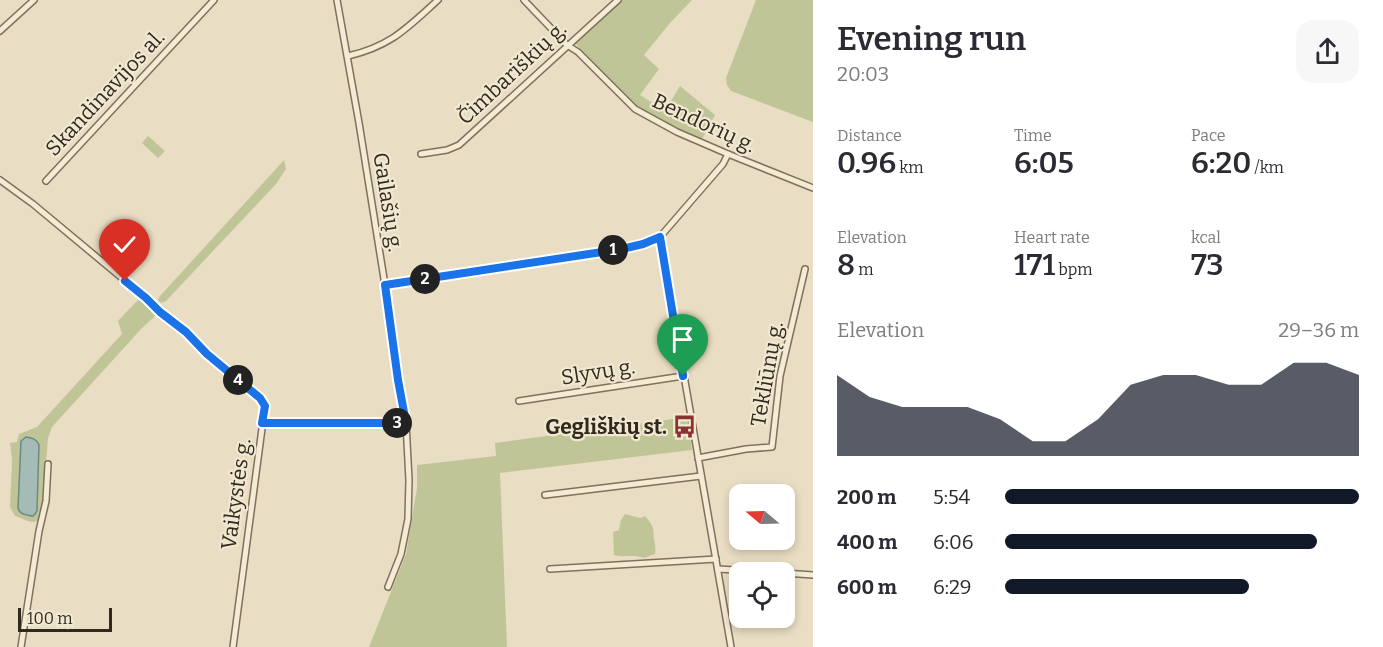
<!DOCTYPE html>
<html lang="en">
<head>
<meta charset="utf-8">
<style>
  :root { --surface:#fff; --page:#f7f7f7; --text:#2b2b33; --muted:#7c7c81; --accent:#111827 }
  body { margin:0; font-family:Bitter,serif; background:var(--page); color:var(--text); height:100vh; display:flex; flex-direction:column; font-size:22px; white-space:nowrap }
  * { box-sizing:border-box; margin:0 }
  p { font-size:20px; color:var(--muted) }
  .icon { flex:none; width:33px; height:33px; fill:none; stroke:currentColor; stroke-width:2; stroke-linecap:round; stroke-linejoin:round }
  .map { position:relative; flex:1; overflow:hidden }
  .drawer { display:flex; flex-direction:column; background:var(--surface); width:570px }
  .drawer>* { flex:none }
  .needle { width:39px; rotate:289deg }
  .tools { position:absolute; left:729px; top:484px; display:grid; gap:12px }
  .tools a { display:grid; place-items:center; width:66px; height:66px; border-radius:12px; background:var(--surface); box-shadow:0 3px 9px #0003; font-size:30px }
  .scale { position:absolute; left:18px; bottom:15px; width:94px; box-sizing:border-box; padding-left:6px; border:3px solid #32281e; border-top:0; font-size:16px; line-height:21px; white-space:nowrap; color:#32281e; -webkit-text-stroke:4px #f1e8d1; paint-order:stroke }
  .pin { position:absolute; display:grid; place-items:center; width:51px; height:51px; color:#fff; margin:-62px -26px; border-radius:50% 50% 50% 0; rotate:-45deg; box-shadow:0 0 6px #0007 }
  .pin .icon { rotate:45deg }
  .km { position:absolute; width:30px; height:30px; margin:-15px; border-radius:50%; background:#222; color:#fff; font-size:16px; line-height:30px; text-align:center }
  .round { display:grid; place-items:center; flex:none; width:63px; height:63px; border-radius:18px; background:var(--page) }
  .overview { display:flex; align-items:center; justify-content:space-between; height:102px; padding:0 24px }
  h1 { font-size:33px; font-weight:600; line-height:45px }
  .metrics { display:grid; grid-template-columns:repeat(3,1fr); gap:9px; height:102px; padding:6px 24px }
  .metrics div { display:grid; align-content:center }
  .metrics b { font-size:30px; font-weight:600 }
  .metrics small { font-size:16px; font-weight:400 }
  .metrics p { font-size:16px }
  .chart { height:168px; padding:12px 24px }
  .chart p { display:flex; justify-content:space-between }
  .chart svg { width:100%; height:108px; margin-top:6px; fill:var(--accent); opacity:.7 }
  ul { padding:0 24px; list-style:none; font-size:20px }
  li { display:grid; grid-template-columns:96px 72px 1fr; align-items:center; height:45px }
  li i { height:15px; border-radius:8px; background:var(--accent) }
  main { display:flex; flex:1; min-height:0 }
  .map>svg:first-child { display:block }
  .green { fill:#c0c598 }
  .water { fill:#a4bcb5; stroke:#6d8982; stroke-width:1.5 }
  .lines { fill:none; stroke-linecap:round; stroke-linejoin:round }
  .minor-casing { stroke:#81705c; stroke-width:8 }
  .minor { stroke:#f4ebd5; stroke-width:5 }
  .route-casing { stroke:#fff; stroke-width:12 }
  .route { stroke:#1a73e8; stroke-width:8 }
  .labels { text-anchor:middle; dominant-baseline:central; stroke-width:4.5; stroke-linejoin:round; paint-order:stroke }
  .street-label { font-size:21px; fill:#32281e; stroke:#f1e8d1 }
  .poi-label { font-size:21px; font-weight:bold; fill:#32281e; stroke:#f1e8d1; text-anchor:end }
</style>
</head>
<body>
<main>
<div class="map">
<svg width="813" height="647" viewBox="0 0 813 647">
  <rect width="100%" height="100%" fill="#e9ddc3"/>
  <g class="green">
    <path d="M622,0H692L670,23L644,55L659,69L640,95L665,111L680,86L715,115L702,139C677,128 649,118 628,99C609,82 592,61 574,42Z"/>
    <polygon points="756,0 813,0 813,122 731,91 727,85 726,78"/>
    <polygon points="148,136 165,151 158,158 142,143"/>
    <polygon points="284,160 286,169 276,184 166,301 161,303 158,300 160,296"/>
    <path d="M141,299L157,313L155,316L142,328L52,427L48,438L42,512C38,529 27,520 15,516L10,507L12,460L10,443L17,442L19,434L37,427L122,334L118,321L138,300Z"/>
    <polygon points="687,417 692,450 500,473 507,647 369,647 406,554 417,488 417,465 496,456 495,443"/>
    <path d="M625,514L640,518L645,516C654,527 653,526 654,539C655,545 656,548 655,554L644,558C632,554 626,558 614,555L613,532L619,530L621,520Z"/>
  </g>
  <path class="water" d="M26,437C32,438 37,439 39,445L37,511L35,514L33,516C27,515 20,515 18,508L21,441Z"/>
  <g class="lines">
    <defs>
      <g id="minor">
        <polyline points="337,0 359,123 385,285 398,380 406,423 409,480 408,519 401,554 388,587"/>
        <polyline points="524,0 567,45 578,52 635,109 677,132 728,154 813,188"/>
        <polyline points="0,31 34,0"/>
        <path d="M348,56C391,46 407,28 438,0"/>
        <polyline points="421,154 447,150 459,145 618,0"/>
        <polyline points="0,180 33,204 146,298 160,312 186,332 207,354 260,398 265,406 233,647"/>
        <polyline points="46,181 214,0"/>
        <polyline points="660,237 731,647"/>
        <polyline points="385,285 622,249 643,244 660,237 723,164 728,154"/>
        <polyline points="519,401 683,376"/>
        <polyline points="262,423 406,423"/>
        <polyline points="698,458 746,449 772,447 780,376 805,269"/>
        <polyline points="545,495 701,476"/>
        <polyline points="550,569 716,559"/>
        <polyline points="718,569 783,573"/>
        <polyline points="784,573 813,575"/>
        <polyline points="21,647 39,531 46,501 48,464"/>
      </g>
    </defs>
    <use href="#minor" class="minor-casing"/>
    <use href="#minor" class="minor"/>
  </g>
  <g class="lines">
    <defs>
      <polyline id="route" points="125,281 146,298 160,312 186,332 207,354 260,398 265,406 262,423 406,423 398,380 385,285 622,249 643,244 660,237 683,376"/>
    </defs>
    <use href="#route" class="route-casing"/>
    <use href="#route" class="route"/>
  </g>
  <defs>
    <symbol id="bus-bare" viewBox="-9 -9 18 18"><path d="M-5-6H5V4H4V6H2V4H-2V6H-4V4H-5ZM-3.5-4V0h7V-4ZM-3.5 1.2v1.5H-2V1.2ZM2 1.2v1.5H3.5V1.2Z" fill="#893232" stroke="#f1e8d1" stroke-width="2.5" paint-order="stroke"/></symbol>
  </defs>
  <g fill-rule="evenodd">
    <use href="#bus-bare" x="668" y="410" width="33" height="33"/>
  </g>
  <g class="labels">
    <g class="street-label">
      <text transform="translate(512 73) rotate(-43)">Čimbariškių g.</text>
      <text transform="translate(105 93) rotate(-47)">Skandinavijos al.</text>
      <text transform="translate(704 123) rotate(25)">Bendorių g.</text>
      <text transform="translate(388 202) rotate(81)">Gailašių g.</text>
      <text transform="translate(598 372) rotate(-9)">Slyvų g.</text>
      <text transform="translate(767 374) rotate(-80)">Tekliūnų g.</text>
      <text transform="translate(236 494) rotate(-82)">Vaikystės g.</text>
    </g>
    <g class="poi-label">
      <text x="667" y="427">Gegliškių st.</text>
    </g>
  </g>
</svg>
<div class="tools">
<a><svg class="needle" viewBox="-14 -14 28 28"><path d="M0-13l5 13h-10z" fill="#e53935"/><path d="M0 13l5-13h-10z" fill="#7c7c81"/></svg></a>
<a><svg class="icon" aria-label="locate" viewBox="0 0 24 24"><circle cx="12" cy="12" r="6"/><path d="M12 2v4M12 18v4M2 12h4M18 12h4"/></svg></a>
</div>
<div class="scale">100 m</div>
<div class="pin" style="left:683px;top:376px;background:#1e9e55"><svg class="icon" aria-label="arrive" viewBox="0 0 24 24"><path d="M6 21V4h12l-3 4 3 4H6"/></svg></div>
<div class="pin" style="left:125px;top:281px;background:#d93025"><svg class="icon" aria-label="check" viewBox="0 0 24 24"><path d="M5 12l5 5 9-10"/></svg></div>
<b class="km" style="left:613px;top:250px">1</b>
<b class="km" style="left:425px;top:279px">2</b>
<b class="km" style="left:397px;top:423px">3</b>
<b class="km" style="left:238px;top:380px">4</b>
</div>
<section class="drawer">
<div class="overview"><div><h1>Evening run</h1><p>20:03</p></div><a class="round"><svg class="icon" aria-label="share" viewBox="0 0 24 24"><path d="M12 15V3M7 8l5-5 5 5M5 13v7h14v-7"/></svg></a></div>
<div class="metrics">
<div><p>Distance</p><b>0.96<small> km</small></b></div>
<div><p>Time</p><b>6:05</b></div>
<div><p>Pace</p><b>6:20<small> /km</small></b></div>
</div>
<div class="metrics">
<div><p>Elevation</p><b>8<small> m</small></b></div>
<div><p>Heart rate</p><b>171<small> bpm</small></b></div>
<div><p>kcal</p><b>73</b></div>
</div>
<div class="chart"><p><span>Elevation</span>29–36 m</p>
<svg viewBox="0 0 160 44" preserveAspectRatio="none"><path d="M0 44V11L10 20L20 24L30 24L40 24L50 29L60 38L70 38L80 29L90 15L100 11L110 11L120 15L130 15L140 6L150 6L160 11V44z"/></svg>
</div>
<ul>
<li><b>200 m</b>5:54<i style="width:100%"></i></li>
<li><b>400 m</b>6:06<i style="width:88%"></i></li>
<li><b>600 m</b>6:29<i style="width:69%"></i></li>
</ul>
</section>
</main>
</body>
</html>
